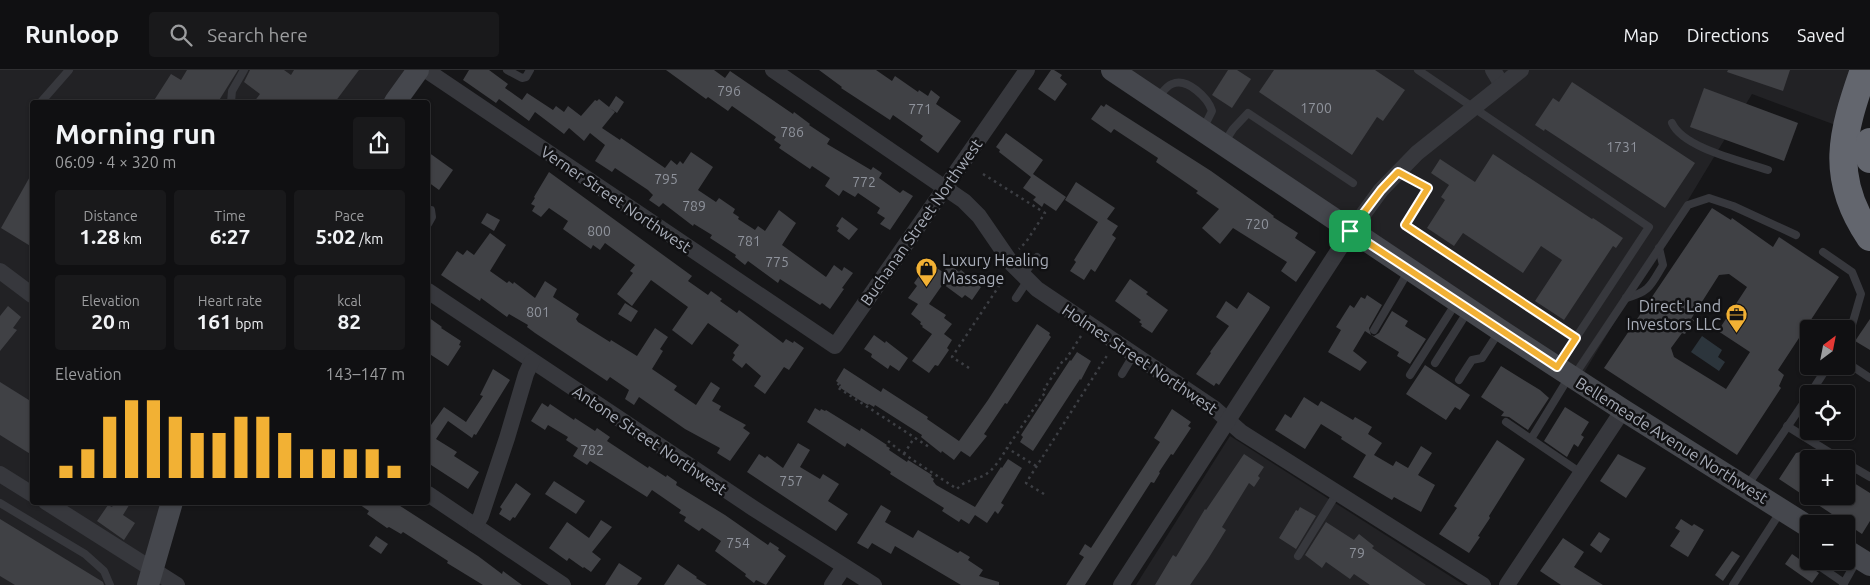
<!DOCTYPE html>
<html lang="en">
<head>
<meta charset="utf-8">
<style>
  :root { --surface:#101012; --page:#19191b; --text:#f1f3f6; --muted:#9c9d9f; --line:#303032; --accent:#f2b134 }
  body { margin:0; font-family:Ubuntu,sans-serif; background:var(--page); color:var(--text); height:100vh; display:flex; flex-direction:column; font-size:19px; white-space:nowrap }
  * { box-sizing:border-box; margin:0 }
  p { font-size:16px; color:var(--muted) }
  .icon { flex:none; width:28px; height:28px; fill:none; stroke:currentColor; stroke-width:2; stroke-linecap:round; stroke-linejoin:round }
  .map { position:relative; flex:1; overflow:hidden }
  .side { position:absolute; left:30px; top:30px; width:400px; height:405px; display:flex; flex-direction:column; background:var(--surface); border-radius:5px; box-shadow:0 1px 4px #0004,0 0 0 1px var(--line) }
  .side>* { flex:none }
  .needle { width:32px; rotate:32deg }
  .tools { position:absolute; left:1800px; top:250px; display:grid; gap:10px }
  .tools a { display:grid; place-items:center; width:55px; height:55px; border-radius:5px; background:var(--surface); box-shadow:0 1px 4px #0004,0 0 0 1px var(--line); font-size:25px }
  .pin { position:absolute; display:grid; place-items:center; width:42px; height:42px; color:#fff; margin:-21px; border-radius:10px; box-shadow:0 2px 8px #0006 }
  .round { display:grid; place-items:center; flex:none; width:52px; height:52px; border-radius:5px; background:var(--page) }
  .overview { display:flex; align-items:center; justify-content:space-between; height:85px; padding:0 25px }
  h1 { font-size:28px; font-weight:600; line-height:38px }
  .metrics { display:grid; grid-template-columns:repeat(3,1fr); gap:8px; height:85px; padding:5px 25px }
  .metrics div { display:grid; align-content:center; border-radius:5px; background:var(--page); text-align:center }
  .metrics b { font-size:21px; font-weight:600 }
  .metrics small { font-size:14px; font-weight:400 }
  .metrics p { font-size:14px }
  .chart { height:140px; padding:10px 25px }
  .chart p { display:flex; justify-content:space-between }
  .chart svg { width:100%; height:90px; margin-top:5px; stroke:var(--accent); stroke-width:6 }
  header { display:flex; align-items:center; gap:30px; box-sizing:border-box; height:70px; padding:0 25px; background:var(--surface); border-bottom:1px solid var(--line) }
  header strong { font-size:24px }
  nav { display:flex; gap:28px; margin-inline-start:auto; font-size:18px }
  .search { width:350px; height:45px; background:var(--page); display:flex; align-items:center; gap:12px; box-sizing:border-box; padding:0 18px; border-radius:5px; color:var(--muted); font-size:19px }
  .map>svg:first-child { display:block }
  .built { fill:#222225 }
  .water { fill:#2c353c }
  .building { fill:#404145; fill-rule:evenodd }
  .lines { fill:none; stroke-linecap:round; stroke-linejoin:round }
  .path { stroke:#3d3f44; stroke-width:2.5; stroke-dasharray:2.5 4; stroke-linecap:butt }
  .lane { stroke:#37383d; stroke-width:8 }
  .street { stroke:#37383d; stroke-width:16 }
  .secondary { stroke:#45474d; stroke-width:22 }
  .highway { stroke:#63666e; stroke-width:28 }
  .route-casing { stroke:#fff; stroke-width:10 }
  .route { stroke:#f2b134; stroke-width:6 }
  .labels { text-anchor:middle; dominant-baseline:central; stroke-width:5; stroke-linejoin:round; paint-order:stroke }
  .number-label { font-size:14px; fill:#8e929b }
  .street-label { font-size:16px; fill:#a8adb8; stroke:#111113 }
  .poi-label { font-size:16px; fill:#a8adb8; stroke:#111113; text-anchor:start }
</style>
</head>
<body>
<header>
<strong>Runloop</strong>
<div class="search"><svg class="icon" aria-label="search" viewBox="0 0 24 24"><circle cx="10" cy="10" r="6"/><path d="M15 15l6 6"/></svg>Search here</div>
<nav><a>Map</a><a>Directions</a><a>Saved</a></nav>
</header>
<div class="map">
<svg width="1870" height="515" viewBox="0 0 1870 515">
  <rect width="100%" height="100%" fill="#161618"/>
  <g class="built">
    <polygon points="0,0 432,0 409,32 32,32 32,432 177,433 152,496 183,515 0,515"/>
    <polygon points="1121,0 1867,0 1849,60 1752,24 1582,306"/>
    <polygon points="1230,366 1464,515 1136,515"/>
  </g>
  <polygon class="water" points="1702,266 1722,280 1718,287 1725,292 1719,301 1691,282"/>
  <g class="building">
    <polygon points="187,0 238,0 218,32 153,32 171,4 181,10"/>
    <polygon points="250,0 284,0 291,5 294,0 359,0 335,32 254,32 260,24 244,12"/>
    <polygon points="469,0 489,0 508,14 505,18 522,30 527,23 553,40 556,36 564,42 568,36 581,46 595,30 597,31 599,29 609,37 616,26 624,32 617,43 610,38 615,42 602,58 620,70 621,68 665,98 671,90 677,95 680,91 683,94 691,82 713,97 698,120 716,132 719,128 735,139 733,143 739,147 738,149 755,160 758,156 765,161 779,140 796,153 782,175 826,207 834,195 842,201 844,197 853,203 842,218 844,219 830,239 822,233 820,235 780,209 778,213 748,191 745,195 735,187 736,185 710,168 712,165 694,154 693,156 663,133 659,137 649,130 653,125 648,120 615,98 612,102 595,91 605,75 590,63 584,71 569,58 564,64 535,42 529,51 499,29 496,33 463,10"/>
    <polygon points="666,0 714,0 725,8 730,1 793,44 794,42 810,54 809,55 830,69 827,74 871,100 873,97 882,103 879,108 900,123 903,120 913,126 890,160 880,154 885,148 877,143 880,138 858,123 855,127 843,120 839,126 825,116 830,108 812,96 810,99 779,78 781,75 774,70 776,67 732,36 728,41 708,27 706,29"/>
    <polygon points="819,0 876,0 892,11 895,6 918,22 919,20 928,26 931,20 940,27 936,34 961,51 938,83 920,70 923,66 893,45 890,50 841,18 842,17"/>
    <polygon points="1051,0 1054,0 1062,5 1060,8 1067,14 1055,31 1038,19"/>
    <polygon points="1228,0 1237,0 1251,9 1232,38 1212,25"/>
    <polygon points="1274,0 1375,0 1405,20 1383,51 1377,47 1352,85 1259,22"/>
    <polygon points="1728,0 1790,0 1783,21 1727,2"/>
    <polygon points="1572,12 1695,93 1665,138 1545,59 1544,61 1535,55 1553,28 1559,32"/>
    <polygon points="1704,18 1798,53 1784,91 1690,57"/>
    <polygon points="1106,34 1211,101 1274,146 1273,147 1298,163 1295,168 1316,182 1296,212 1281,201 1287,192 1233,158 1220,174 1202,158 1219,139 1196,123 1198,121 1156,92 1158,88 1114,59 1111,63 1091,49 1101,35 1104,37"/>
    <polygon points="1006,63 1043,90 1033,104 1066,127 1056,141 1044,133 1042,137 1033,130 1036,127 1023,118 1031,107 999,82 1000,80 996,77"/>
    <polygon points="428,82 453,100 439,120 428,112"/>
    <polygon points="1493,84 1592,149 1593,148 1623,168 1616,178 1613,176 1564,250 1535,231 1562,190 1541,176 1523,203 1463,163 1454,176 1427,158 1445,130 1441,127 1449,115 1431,103 1440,89 1475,112"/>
    <polygon points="549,102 692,206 688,211 708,225 711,221 722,229 720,231 737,243 739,240 783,273 786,269 793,273 794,271 804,278 789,300 784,297 765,324 754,316 761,306 746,293 742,298 732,290 735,285 733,283 739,275 708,253 692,275 672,260 688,237 651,210 632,236 617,224 633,203 630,201 635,195 605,173 600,180 593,175 591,179 563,159 568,151 549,138 541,147 532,141 535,136 531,134 535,128 534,127"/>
    <polygon points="32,103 32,177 1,158"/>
    <polygon points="1076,112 1115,138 1107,149 1118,156 1112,165 1116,168 1095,202 1091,199 1084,210 1070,201 1076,192 1074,190 1098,152 1065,130"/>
    <path d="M1712,138L1731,150L1732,148L1773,177L1779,167L1839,207L1778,300L1784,305L1779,316L1781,318L1737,385L1604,298ZM1729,204L1747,217L1718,261L1750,282L1726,319L1674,287L1671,278L1682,263L1685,264L1694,250L1691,249L1719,205Z"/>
    <polygon points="487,143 500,150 494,161 481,153"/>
    <polygon points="842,147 858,159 849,170 837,161 839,158 836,156"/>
    <polygon points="490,163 506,175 490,201 507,213 509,211 513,214 514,212 535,228 545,211 557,219 553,227 579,244 576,249 578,252 610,272 611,270 637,286 655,258 668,267 660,279 663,281 652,299 677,316 674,320 696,335 711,312 720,318 712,331 721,336 719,340 746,355 743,358 750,363 730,391 717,383 720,378 685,359 639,327 634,335 625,329 629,320 610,307 607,311 535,263 527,257 528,255 509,244 507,247 481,228 480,231 441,205 457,181 463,185 467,180 474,185"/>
    <polygon points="949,194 959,202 961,200 981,217 972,230 965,225 962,228 943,214 929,234 946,245 944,248 952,254 944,264 952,270 947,278 949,280 938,296 935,295 929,303 912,291 932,264 922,257 923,256 920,254 921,252 911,244 918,234 908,228 917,216 914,213 921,203 924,206 932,195 943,202"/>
    <polygon points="1130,209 1148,222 1146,224 1168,240 1152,263 1141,256 1142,254 1139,252 1141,250 1115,231"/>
    <polygon points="1248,222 1270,237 1269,240 1219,315 1216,313 1214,316 1196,304 1211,283 1210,282 1229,256 1216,247 1226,231 1237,239"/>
    <polygon points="1367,225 1382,235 1369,258 1371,265 1365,261 1353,281 1367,292 1360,301 1328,282 1341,260 1336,257 1350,235 1354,238 1361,227 1365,229"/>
    <polygon points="625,233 638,241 631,252 618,244"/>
    <polygon points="8,236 21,247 13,258 17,260 0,281 0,246"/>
    <polygon points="1392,241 1408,251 1405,256 1426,269 1410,294 1397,286 1399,282 1371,265 1374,266 1379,263"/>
    <polygon points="428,247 442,257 441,258 461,271 459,275 461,276 448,296 428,283"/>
    <polygon points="1870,249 1870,280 1855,271"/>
    <polygon points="1037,254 1050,263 1049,265 1051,267 1007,334 1005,333 984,364 987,366 970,387 961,381 954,390 942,381 941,383 921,367 922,365 875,335 874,337 869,334 868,335 856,328 839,317 841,315 836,311 844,298 881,322 883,318 928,347 927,349 959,371 988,330"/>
    <polygon points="874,265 885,273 886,271 908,288 899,301 890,295 888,299 871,287 872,284 864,279"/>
    <polygon points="1077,282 1091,291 1081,310 1080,309 1033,381 1020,372 1023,367 1021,365 1070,290 1071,291"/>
    <polygon points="1425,295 1470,325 1460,340 1455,337 1446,350 1406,324"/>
    <polygon points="1501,296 1540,320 1549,328 1528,360 1509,347 1501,346 1504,342 1481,327"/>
    <polygon points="493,299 510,310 476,365 474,364 472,368 448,351 436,369 457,382 454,386 479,402 468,419 428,393 428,352 431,355 444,337 466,352 483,326 480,325"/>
    <polygon points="0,312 32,332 32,385 0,365"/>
    <polygon points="1304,327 1318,336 1321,331 1353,350 1355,347 1372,357 1368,364 1382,373 1374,385 1393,396 1396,391 1408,398 1421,376 1432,383 1418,405 1435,415 1421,442 1394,427 1392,430 1353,407 1366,385 1341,369 1342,367 1321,354 1305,379 1275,360 1285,344 1291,348"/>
    <polygon points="542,333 548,337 550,334 574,350 575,348 595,361 597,358 610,367 607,371 648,398 649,396 666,407 667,405 677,412 676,415 725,445 768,475 770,472 779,478 778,480 786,486 766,515 756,510 754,513 745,506 746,504 715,481 721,471 702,458 699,461 684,451 686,447 679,443 681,440 652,420 647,427 590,391 587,395 573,386 578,378 566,370 568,367 548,355 545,360 531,351"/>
    <polygon points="1565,337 1589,352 1581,365 1584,367 1578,377 1574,374 1567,387 1544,371"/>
    <polygon points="815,338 820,341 821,339 825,341 826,340 860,361 861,358 887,375 886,376 890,378 889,380 907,392 908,390 932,405 931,407 934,409 933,411 936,415 975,437 1001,397 1002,398 1008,389 1022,398 1001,433 1004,435 998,444 995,441 987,453 975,445 969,454 961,449 959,452 942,441 944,438 890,404 891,402 847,373 845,377 807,352"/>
    <polygon points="1172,339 1191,352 1188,356 1191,358 1173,385 1171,384 1159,402 1160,403 1154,413 1151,412 1085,515 1066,515 1084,487 1079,484 1085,474 1091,478 1160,372 1154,368"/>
    <polygon points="1497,370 1525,389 1489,446 1490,448 1478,466 1480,467 1469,483 1439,464 1457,438 1454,436"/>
    <polygon points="798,373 810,380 800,397 820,409 823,404 839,414 828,431 848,444 836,461 747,402 759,384 765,388 767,386 783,398"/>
    <polygon points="1809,380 1809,426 1846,426 1846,408 1870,423 1870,451 1862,464 1779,409 1796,383"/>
    <polygon points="1244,384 1264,397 1258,406 1260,408 1254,417 1249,413 1222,457 1226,460 1208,489 1190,515 1155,515 1173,485 1176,487 1205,439 1206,440"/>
    <polygon points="1618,384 1646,398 1626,428 1600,411"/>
    <polygon points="554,411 585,431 576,444 545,424"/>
    <polygon points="516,413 531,424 515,448 513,447 510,451 499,444 502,439 500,437"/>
    <polygon points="115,432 131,432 123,445 135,453 124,470 97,451 108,435 112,437"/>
    <polygon points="356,432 394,432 478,486 502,504 503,501 522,515 483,515 447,493 448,491 403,462 401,464 389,457 387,458 367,444 369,441"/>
    <polygon points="881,435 891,441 885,452 913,468 918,460 958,483 960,481 970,487 968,490 983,500 979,506 999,512 999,515 961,515 895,476 891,484 872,473 868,479 857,473"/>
    <polygon points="1300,437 1316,446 1296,479 1279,468 1296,440 1298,441"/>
    <polygon points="0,449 103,512 104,515 15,515 0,506"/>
    <polygon points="1681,449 1692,456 1694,454 1704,460 1688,487 1670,476 1680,461 1675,458"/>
    <polygon points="601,450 612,457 592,482 601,489 591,502 584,497 583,498 569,488 567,491 549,478 567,452 589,468"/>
    <polygon points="1326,452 1354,470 1359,464 1374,476 1372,478 1426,515 1370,515 1354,504 1350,509 1326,492 1322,498 1305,485"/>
    <polygon points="1599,462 1610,469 1601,483 1590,475"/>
    <polygon points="376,466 388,474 381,484 369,476"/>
    <polygon points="1563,468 1584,482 1574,497 1603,515 1561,515 1540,501"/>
    <polygon points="1732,481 1740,486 1723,511 1715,505"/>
    <polygon points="1792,484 1819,503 1812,513 1785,494"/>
    <polygon points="619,493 642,508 637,515 605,515"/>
    <polygon points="678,494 697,507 696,508 707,515 664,515"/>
  </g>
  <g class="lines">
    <g class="path">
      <polyline points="983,104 1045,143 1026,172 1019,179"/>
      <polyline points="969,298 952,287 1005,207"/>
      <polyline points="839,313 837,317 929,377"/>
      <path d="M888,371L904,384L957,419C964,411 974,410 983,406C994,400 1001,388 1007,378"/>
      <polyline points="904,384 914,368"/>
      <polyline points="1036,396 1007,378 1046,321 1044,319 1064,289 1066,289 1081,266"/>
      <polyline points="1044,424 1026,413 1108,284"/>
    </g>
    <g class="lane">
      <polyline points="507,0 522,8 526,7 530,0"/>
      <polyline points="1418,0 1649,157 1558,295"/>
      <path d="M1158,28C1162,23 1166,16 1172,14C1187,7 1208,28 1212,41L1203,59"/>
      <polyline points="41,32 69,0"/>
      <polyline points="231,32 232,21 244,0"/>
      <path d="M1672,53C1683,78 1742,91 1768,100"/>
      <polyline points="1224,73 1233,59 1248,43 1353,113"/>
      <polyline points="1398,102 1428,118 1405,155 1576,268"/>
      <polyline points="428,154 432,147 431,140"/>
      <polyline points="1823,182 1852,202 1861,224 1852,255 1846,265"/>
      <polyline points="1023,205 1037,187"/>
      <polyline points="1016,228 1028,210"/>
      <path d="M1626,228C1650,222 1651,215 1663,195L1659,178"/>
      <polyline points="1374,260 1408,202"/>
      <polyline points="1846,292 1870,308"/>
      <polyline points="1435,293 1468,241"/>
      <polyline points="1122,304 1134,284"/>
      <polyline points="1410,305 1456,233"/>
      <polyline points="1574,306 1688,135 1709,128 1733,136 1796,165"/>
      <polyline points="1459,310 1472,290 1482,288 1499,262"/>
      <polyline points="1810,324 1828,296"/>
      <polyline points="1506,352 1581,403"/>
      <polyline points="1787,356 1840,389"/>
      <polyline points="1531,369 1569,307"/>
      <polyline points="1846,393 1870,407"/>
      <polyline points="1747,416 1809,325"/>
      <polyline points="0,433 85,484 104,501 110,515"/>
      <polyline points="1298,486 1337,423"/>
      <polyline points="1812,491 1844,513"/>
      <polyline points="1733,515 1781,441"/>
      <polyline points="1843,515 1857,490"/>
    </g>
    <g class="street">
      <polyline points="426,0 835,276 1027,0"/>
      <polyline points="773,0 964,131 979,146 1012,194 1037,219 1215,339 1241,362 1483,515"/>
      <polyline points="1493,0 1502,15"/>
      <polyline points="0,201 32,225"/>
      <polyline points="428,221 753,438 874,515"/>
      <polyline points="0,404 32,424"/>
      <polyline points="428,424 563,515"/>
      <polyline points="46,432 177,515"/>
      <polyline points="475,456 481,446 507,368 526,304 532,291"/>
      <polyline points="832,515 844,497"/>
      <polyline points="1121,515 1351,161 1381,120 1417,83 1521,0"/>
      <polyline points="1507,515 1623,340"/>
    </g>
    <g class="secondary">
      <polyline points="1112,0 1500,260 1623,340 1809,457"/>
      <polyline points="395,32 418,0"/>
      <polyline points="1846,480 1870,495"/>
      <polyline points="148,515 172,432"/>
    </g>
    <g class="highway">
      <path d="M1864,0C1842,63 1829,107 1870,167"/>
      <polyline points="1870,72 1870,89"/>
    </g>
  </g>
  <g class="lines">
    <defs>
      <polygon id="route" points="1398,102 1428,118 1405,155 1576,268 1557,297 1350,161 1381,120"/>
    </defs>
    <use href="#route" class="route-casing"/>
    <use href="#route" class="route"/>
  </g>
  <defs>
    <symbol id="shop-pin" viewBox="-11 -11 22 30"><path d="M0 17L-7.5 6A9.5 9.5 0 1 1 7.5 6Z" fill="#f2b134" stroke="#111113"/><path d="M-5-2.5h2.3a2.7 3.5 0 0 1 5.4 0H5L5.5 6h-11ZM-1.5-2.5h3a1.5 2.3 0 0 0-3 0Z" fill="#111"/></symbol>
    <symbol id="office-pin" viewBox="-11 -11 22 30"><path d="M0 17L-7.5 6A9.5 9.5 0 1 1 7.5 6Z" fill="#f2b134" stroke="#111113"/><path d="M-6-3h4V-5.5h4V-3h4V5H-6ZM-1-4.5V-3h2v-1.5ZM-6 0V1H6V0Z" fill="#111"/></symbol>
  </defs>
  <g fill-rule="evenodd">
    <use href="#shop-pin" x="914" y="186" width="25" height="34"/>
    <use href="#office-pin" x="1724" y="232" width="25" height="34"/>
  </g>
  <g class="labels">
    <g class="number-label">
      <text x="729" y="21">796</text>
      <text x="1316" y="38">1700</text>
      <text x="920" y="39">771</text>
      <text x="792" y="62">786</text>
      <text x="1622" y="77">1731</text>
      <text x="666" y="109">795</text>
      <text x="864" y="112">772</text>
      <text x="694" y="136">789</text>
      <text x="1257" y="154">720</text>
      <text x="599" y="161">800</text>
      <text x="749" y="171">781</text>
      <text x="777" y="192">775</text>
      <text x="538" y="242">801</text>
      <text x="592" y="380">782</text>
      <text x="791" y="411">757</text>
      <text x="738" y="473">754</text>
      <text x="1357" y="483">79</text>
    </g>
    <g class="street-label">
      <text transform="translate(616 129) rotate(34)">Verner Street Northwest</text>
      <text transform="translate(921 152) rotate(-55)">Buchanan Street Northwest</text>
      <text transform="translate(1140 289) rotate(34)">Holmes Street Northwest</text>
      <text transform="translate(650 370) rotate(34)">Antone Street Northwest</text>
      <text transform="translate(1672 370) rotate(32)">Bellemeade Avenue Northwest</text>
    </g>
    <g class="poi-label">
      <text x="942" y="190">Luxury Healing<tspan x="942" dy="18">Massage</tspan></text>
      <text x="1721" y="236" text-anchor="end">Direct Land<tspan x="1721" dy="18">Investors LLC</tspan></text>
    </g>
  </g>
</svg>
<div class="tools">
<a><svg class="needle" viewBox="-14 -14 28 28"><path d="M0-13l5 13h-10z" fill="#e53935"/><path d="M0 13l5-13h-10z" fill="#9c9d9f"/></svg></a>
<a><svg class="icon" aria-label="locate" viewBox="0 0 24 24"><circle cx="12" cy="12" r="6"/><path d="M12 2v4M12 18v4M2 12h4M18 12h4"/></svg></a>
<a>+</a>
<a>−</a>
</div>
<div class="pin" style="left:1350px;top:161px;background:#1e9e55"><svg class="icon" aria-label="arrive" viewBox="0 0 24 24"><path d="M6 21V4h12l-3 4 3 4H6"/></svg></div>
<section class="side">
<div class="overview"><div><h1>Morning run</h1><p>06:09 · 4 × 320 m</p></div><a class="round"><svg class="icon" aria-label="share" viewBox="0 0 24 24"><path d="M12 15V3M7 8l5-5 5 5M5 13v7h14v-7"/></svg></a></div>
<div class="metrics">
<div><p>Distance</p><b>1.28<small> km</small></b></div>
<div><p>Time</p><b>6:27</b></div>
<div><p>Pace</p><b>5:02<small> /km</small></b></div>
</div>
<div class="metrics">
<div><p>Elevation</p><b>20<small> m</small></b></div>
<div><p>Heart rate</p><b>161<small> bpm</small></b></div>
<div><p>kcal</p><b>82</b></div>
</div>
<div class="chart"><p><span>Elevation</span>143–147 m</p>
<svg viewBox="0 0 160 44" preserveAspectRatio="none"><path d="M5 44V38M15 44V30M25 44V14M35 44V6M45 44V6M55 44V14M65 44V22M75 44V22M85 44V14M95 44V14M105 44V22M115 44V30M125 44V30M135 44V30M145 44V30M155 44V38"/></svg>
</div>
</section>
</div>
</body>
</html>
